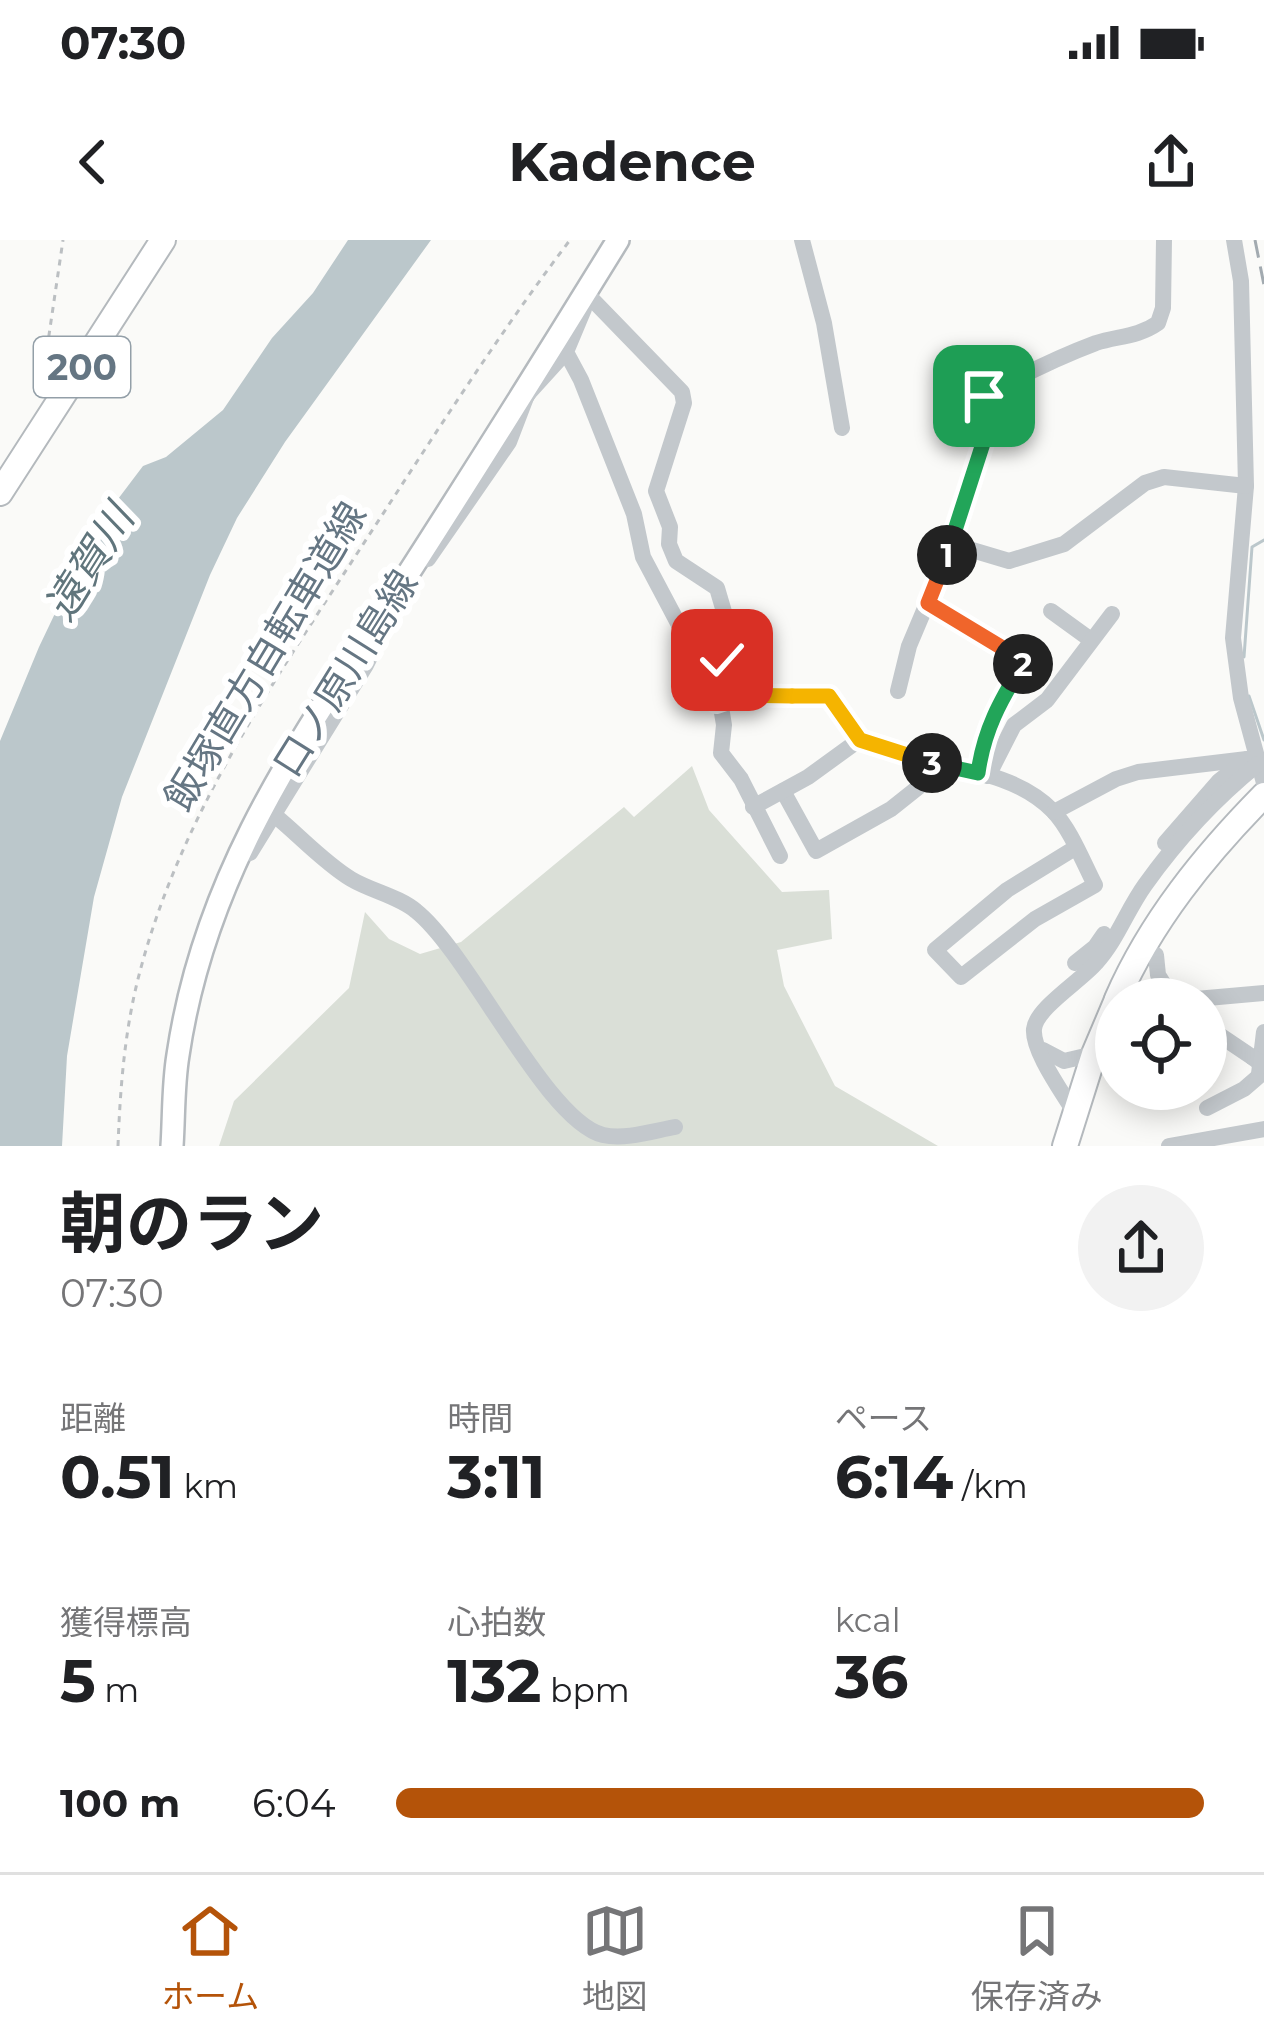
<!DOCTYPE html>
<html lang="ja">
<head>
<meta charset="utf-8">
<style>
  :root { --surface:#fff; --page:#f2f2f2; --text:#202124; --muted:#757577; --line:#e0e0e0; --accent:#b45309 }
  body { margin:0; font-family:Montserrat,"Noto Sans JP",sans-serif; background:var(--page); color:var(--text); height:100vh; display:flex; flex-direction:column; font-size:45px; white-space:nowrap }
  * { box-sizing:border-box; margin:0 }
  p { font-size:39px; color:var(--muted) }
  .icon { flex:none; width:66px; height:66px; fill:none; stroke:currentColor; stroke-width:2; stroke-linecap:round; stroke-linejoin:round }
  .map { position:relative; height:906px; overflow:hidden }
  .details { display:flex; flex-direction:column; background:var(--surface); flex:1 }
  .details>* { flex:none }
  .buttons { position:absolute; left:1095px; top:738px; display:grid; gap:24px }
  .buttons a { display:grid; place-items:center; width:132px; height:132px; border-radius:50%; background:var(--surface); box-shadow:0 6px 30px #0003; font-size:60px }
  .pin { position:absolute; display:grid; place-items:center; width:102px; height:102px; color:#fff; margin:-51px; border-radius:24px; box-shadow:0 6px 18px #0006 }
  .km { position:absolute; width:60px; height:60px; margin:-30px; border-radius:50%; background:#222; color:#fff; font-size:33px; line-height:60px; text-align:center }
  .round { display:grid; place-items:center; flex:none; width:126px; height:126px; border-radius:63px; background:var(--page) }
  .summary { display:flex; align-items:center; justify-content:space-between; height:204px; padding:0 60px }
  h1 { font-size:66px; font-weight:700; line-height:90px }
  .metrics { display:grid; grid-template-columns:repeat(3,1fr); gap:18px; height:204px; padding:12px 60px }
  .metrics div { display:grid; align-content:center }
  .metrics b { font-size:60px; font-weight:700 }
  .metrics small { font-size:33px; font-weight:400 }
  .metrics p { font-size:33px }
  ul { padding:0 60px; list-style:none; font-size:39px }
  li { display:grid; grid-template-columns:192px 144px 1fr; align-items:center; height:90px }
  li i { height:30px; border-radius:15px; background:var(--accent) }
  .status { display:flex; justify-content:space-between; align-items:center; height:84px; padding:0 60px; background:var(--surface); direction:ltr }
  .status svg { height:33px; fill:currentColor }
  header { display:flex; justify-content:space-between; align-items:center; height:156px; padding:0 60px; background:var(--surface); font-size:54px; font-weight:700 }
  .tab-bar { display:flex; justify-content:space-around; align-items:center; height:168px; border-top:3px solid var(--line); background:var(--surface); font-size:33px; color:var(--muted) }
  .tab-bar a { display:grid; justify-items:center; gap:6px }
  .tab-bar .on { color:var(--accent) }
  .map>svg:first-child { display:block }
  .green { fill:#dadfd7 }
  .water { fill:#bbc7cb }
  .lines { fill:none; stroke-linecap:round; stroke-linejoin:round }
  .stream { stroke:#bbc7cb; stroke-width:3 }
  .major-casing { stroke:#b5babe; stroke-width:26 }
  .highway-casing { stroke:#b4b9bd; stroke-width:28 }
  .path { stroke:#bbbfc2; stroke-width:3; stroke-dasharray:6 6; stroke-linecap:butt }
  .minor { stroke:#c3c8cc; stroke-width:16 }
  .major { stroke:#fff; stroke-width:21 }
  .highway { stroke:#fff; stroke-width:24 }
  .rail { stroke:#a2aab0; stroke-width:3; stroke-dasharray:18 9; stroke-linecap:butt }
  .minor-bridge { stroke:#c3c8cc; stroke-width:16 }
  .split-1-casing { stroke:#fff; stroke-width:24 }
  .split-2-casing { stroke:#fff; stroke-width:24 }
  .split-3-casing { stroke:#fff; stroke-width:24 }
  .split-4-casing { stroke:#fff; stroke-width:24 }
  .split-5-casing { stroke:#fff; stroke-width:24 }
  .split-1 { stroke:#22a559; stroke-width:15 }
  .split-2 { stroke:#f0652b; stroke-width:15 }
  .split-3 { stroke:#22a559; stroke-width:15 }
  .split-4 { stroke:#f5b400; stroke-width:15 }
  .split-5 { stroke:#f5b400; stroke-width:15 }
  .labels { text-anchor:middle; dominant-baseline:central; stroke-width:12; stroke-linejoin:round; paint-order:stroke }
  .shield { fill:#fff; stroke:#939fa8; stroke-width:3 }
  .shield-label { font-size:36px; font-weight:bold; fill:#657683 }
  .street-label { font-size:39px; fill:#657683; stroke:#fff }
  .water-label { font-size:42px; font-style:italic; fill:#60757c; stroke:#fff }
</style>
</head>
<body>
<div class="status"><b>07:30</b><svg viewBox="0 0 49 12"><path d="M0 12V9h3v3zM5 12V6h3v6zM10 12V3h3v9zM15 12V0h3v12zM26 1h20v11H26zM47 4h2v5h-2z"/></svg></div>
<header><svg class="icon" aria-label="back" viewBox="0 0 24 24"><path d="M15 5l-7 7 7 7"/></svg>Kadence<svg class="icon" aria-label="share" viewBox="0 0 24 24"><path d="M12 15V3M7 8l5-5 5 5M5 13v7h14v-7"/></svg></header>
<div class="map">
<svg width="1264" height="906" viewBox="0 0 1264 906">
  <rect width="100%" height="100%" fill="#fafaf8"/>
  <polygon class="green" points="692,526 709,570 782,652 829,650 832,699 777,710 784,746 835,846 938,906 219,906 234,861 349,748 365,672 389,699 420,714 461,702 624,567 634,577"/>
  <polygon class="water" points="348,0 431,0 285,202 237,278 210,335 122,557 94,657 67,816 62,906 0,906 0,501 39,407 79,323 115,263 143,226 166,217 223,170 272,98 313,53"/>
  <g class="lines">
    <g class="stream">
      <polyline points="1244,417 1252,307 1264,300"/>
      <polyline points="1249,456 1264,500"/>
    </g>
    <defs>
      <path id="major" d="M172,906C174,876 173,845 178,815C205,631 301,499 399,348C473,233 546,117 618,0"/>
      <g id="highway">
        <polyline points="0,253 163,0"/>
        <path d="M1117,759C1151,681 1205,615 1264,555"/>
        <polyline points="1065,906 1094,814 1116,762"/>
      </g>
    </defs>
    <use href="#major" class="major-casing"/>
    <use href="#highway" class="highway-casing"/>
    <g class="path">
      <polyline points="40,156 63,0"/>
      <path d="M118,906C120,852 124,797 137,743C177,581 270,447 360,309C428,205 495,99 570,0"/>
    </g>
    <g class="minor">
      <polyline points="802,0 824,83 842,188"/>
      <polyline points="1234,0 1241,41 1246,246 1233,398 1241,458 1264,543"/>
      <polyline points="586,53 682,152 684,163 656,251 670,287 669,304 676,321 717,348 727,382 727,417 722,420 707,416 691,404"/>
      <polyline points="584,69 566,112 581,140 634,274 643,317 688,402 713,459 720,461 724,485 721,513 741,539 780,616"/>
      <path d="M984,156C1020,136 1056,118 1096,103C1118,96 1138,97 1158,83L1163,68L1164,0"/>
      <polyline points="952,304 987,191 991,172 984,156 978,159"/>
      <polyline points="428,319 509,202 527,155 566,112"/>
      <path d="M928,363L1024,421C1001,458 985,489 978,533"/>
      <polyline points="1051,371 1091,400"/>
      <polyline points="898,451 909,406 952,304 1009,321 1064,304 1145,243 1164,237 1246,246"/>
      <path d="M720,461L737,455L829,456C842,469 846,492 862,501C922,531 1004,521 1053,571C1071,590 1083,622 1095,645L1035,679L961,737L935,710L1007,650L1075,608"/>
      <polyline points="988,536 1014,485 1047,460 1112,374"/>
      <polyline points="783,551 816,611 891,569 945,526"/>
      <polyline points="753,567 808,537 859,500"/>
      <polyline points="1054,572 1116,539 1138,532 1247,519"/>
      <path d="M273,574C298,594 323,622 351,639C371,651 398,656 416,671C469,713 546,881 603,895C625,900 653,891 675,887"/>
      <polyline points="1165,603 1219,541 1247,519"/>
      <polyline points="250,613 366,425 395,367"/>
      <polyline points="1156,715 1158,735 1173,759"/>
      <polyline points="1075,723 1095,707 1104,694"/>
      <polyline points="1196,759 1264,753"/>
      <polyline points="1206,786 1252,817"/>
      <polyline points="1043,810 1064,821 1094,814"/>
      <polyline points="1259,834 1264,792"/>
      <polyline points="1207,868 1244,849 1259,836"/>
      <path d="M1074,872C1063,853 1032,811 1034,789C1036,768 1082,740 1096,723C1117,700 1127,670 1145,645C1177,600 1216,558 1258,524"/>
      <polyline points="1169,906 1264,889"/>
    </g>
    <use href="#major" class="major"/>
    <use href="#highway" class="highway"/>
    <polyline class="rail" points="1255,0 1264,45"/>
    <polyline class="minor-bridge" points="1252,817 1264,826"/>
  </g>
  <g class="lines">
    <defs>
      <polyline id="split-1" points="947,315 987,191 991,172 984,156"/>
      <polyline id="split-2" points="947,315 928,363 1024,421 1023,424"/>
      <path id="split-3" d="M932,523L978,533C984,490 1000,461 1023,424"/>
      <polyline id="split-4" points="792,456 829,456 860,500 932,523"/>
      <polyline id="split-5" points="722,420 707,416 688,402 716,462 737,455 792,456"/>
    </defs>
    <use href="#split-1" class="split-1-casing"/>
    <use href="#split-2" class="split-2-casing"/>
    <use href="#split-3" class="split-3-casing"/>
    <use href="#split-4" class="split-4-casing"/>
    <use href="#split-5" class="split-5-casing"/>
    <use href="#split-1" class="split-1"/>
    <use href="#split-2" class="split-2"/>
    <use href="#split-3" class="split-3"/>
    <use href="#split-4" class="split-4"/>
    <use href="#split-5" class="split-5"/>
  </g>
  <g class="labels">
    <rect class="shield" x="34" y="97" width="96" height="60" rx="9"/>
    <g class="shield-label">
      <text x="82" y="127">200</text>
    </g>
    <g class="street-label">
      <text transform="translate(265 416) rotate(-59)">飯塚直方自転車道線</text>
      <text transform="translate(345 433) rotate(-58)">口ノ原川島線</text>
    </g>
    <g class="water-label">
      <text transform="translate(89 322) rotate(-58)">遠賀川</text>
    </g>
  </g>
</svg>
<div class="buttons">
<a><svg class="icon" aria-label="locate" viewBox="0 0 24 24"><circle cx="12" cy="12" r="6"/><path d="M12 2v4M12 18v4M2 12h4M18 12h4"/></svg></a>
</div>
<div class="pin" style="left:984px;top:156px;background:#1e9e55"><svg class="icon" aria-label="arrive" viewBox="0 0 24 24"><path d="M6 21V4h12l-3 4 3 4H6"/></svg></div>
<div class="pin" style="left:722px;top:420px;background:#d93025"><svg class="icon" aria-label="check" viewBox="0 0 24 24"><path d="M5 12l5 5 9-10"/></svg></div>
<b class="km" style="left:947px;top:315px">1</b>
<b class="km" style="left:1023px;top:424px">2</b>
<b class="km" style="left:932px;top:523px">3</b>
</div>
<section class="details">
<div class="summary"><div><h1>朝のラン</h1><p>07:30</p></div><a class="round"><svg class="icon" aria-label="share" viewBox="0 0 24 24"><path d="M12 15V3M7 8l5-5 5 5M5 13v7h14v-7"/></svg></a></div>
<div class="metrics">
<div><p>距離</p><b>0.51<small> km</small></b></div>
<div><p>時間</p><b>3:11</b></div>
<div><p>ペース</p><b>6:14<small> /km</small></b></div>
</div>
<div class="metrics">
<div><p>獲得標高</p><b>5<small> m</small></b></div>
<div><p>心拍数</p><b>132<small> bpm</small></b></div>
<div><p>kcal</p><b>36</b></div>
</div>
<ul>
<li><b>100 m</b>6:04<i style="width:100%"></i></li>
</ul>
</section>
<nav class="tab-bar">
<a class="on"><svg class="icon" aria-label="home" viewBox="0 0 24 24"><path d="M3 11l9-7 9 7M6 9v11h12V9"/></svg>ホーム</a>
<a><svg class="icon" aria-label="map" viewBox="0 0 24 24"><path d="M3 6l6-2 6 2 6-2v14l-6 2-6-2-6 2zM9 4v14M15 6v14"/></svg>地図</a>
<a><svg class="icon" aria-label="saved" viewBox="0 0 24 24"><path d="M7 4h10v16l-5-4-5 4z"/></svg>保存済み</a>
</nav>
</body>
</html>
